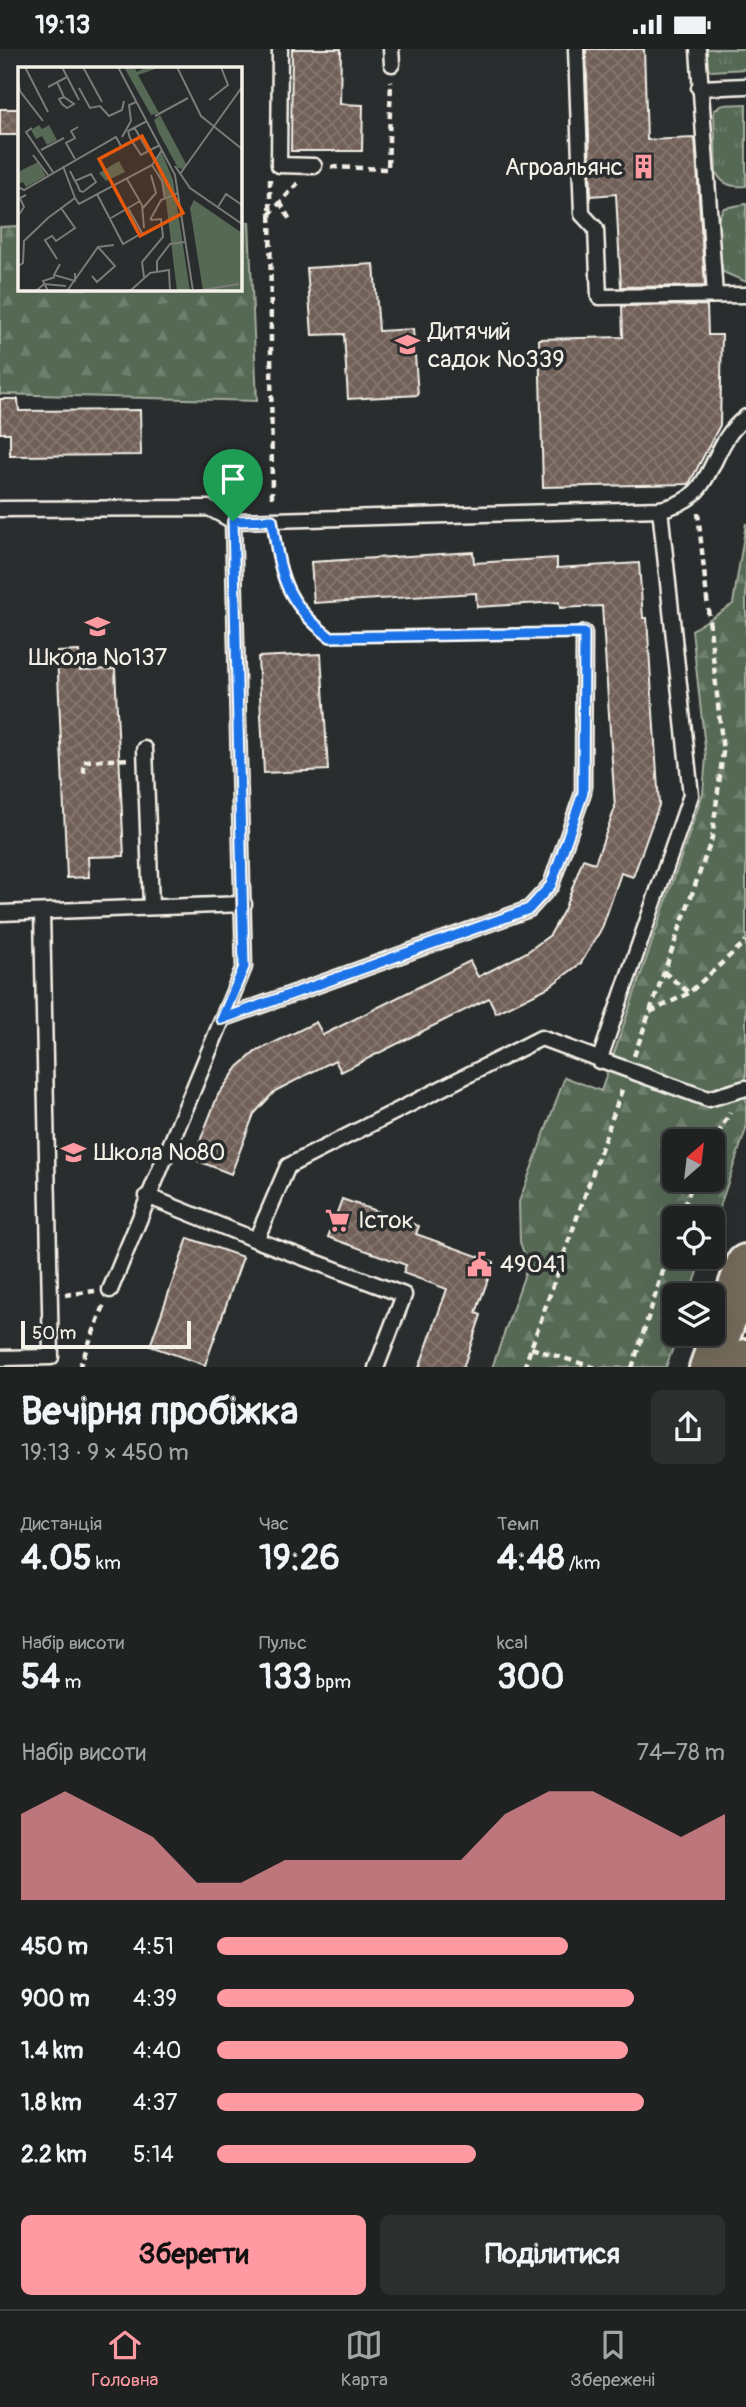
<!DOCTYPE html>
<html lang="uk">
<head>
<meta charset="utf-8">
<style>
  :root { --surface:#202222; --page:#2d2f2f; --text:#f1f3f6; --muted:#a2a4a5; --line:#3d3f40; --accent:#ff9aa2 }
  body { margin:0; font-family:Pangolin,sans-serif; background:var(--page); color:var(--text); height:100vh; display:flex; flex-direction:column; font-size:26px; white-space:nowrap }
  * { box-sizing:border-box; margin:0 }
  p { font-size:23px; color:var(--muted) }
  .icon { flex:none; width:38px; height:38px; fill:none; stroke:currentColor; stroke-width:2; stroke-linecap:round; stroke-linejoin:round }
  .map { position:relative; height:1318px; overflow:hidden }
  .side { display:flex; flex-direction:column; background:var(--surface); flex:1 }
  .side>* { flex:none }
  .needle { width:46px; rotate:28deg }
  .buttons { position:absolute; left:662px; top:1080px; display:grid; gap:14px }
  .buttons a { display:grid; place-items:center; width:63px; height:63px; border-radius:10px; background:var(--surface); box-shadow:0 7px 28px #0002,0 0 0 2px var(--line); font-size:35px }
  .scale { position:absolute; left:21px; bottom:18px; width:170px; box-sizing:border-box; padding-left:7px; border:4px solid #f4f1e8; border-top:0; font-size:19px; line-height:24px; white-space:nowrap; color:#f4f1e8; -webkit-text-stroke:5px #2a2d2e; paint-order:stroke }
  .pin { position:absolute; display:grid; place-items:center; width:60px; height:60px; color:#fff; margin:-72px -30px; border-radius:50% 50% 50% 0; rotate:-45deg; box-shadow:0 0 7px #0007 }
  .pin .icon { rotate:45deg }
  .round { display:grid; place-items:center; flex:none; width:74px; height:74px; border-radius:10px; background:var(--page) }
  .head { display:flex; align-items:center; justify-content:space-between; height:119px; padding:0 21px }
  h1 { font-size:38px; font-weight:700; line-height:52px }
  .metrics { display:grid; grid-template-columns:repeat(3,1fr); gap:10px; height:119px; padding:7px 21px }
  .metrics div { display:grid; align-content:center }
  .metrics b { font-size:35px; font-weight:700 }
  .metrics small { font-size:19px; font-weight:400 }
  .metrics p { font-size:19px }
  .chart { height:196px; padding:14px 21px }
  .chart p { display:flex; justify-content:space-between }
  .chart svg { width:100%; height:126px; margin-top:7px; fill:var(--accent); opacity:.7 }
  .button { display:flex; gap:14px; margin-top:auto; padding:14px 21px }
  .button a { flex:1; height:80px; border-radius:10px; background:var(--accent); color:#111; font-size:28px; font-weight:700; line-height:80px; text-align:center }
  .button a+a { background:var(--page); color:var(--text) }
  ul { padding:0 21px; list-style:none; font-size:23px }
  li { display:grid; grid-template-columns:112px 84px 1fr; align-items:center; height:52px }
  li i { height:18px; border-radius:9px; background:var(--accent) }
  .status { display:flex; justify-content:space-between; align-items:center; height:49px; padding:0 35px; background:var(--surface); direction:ltr }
  .status svg { height:19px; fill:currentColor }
  .menu { display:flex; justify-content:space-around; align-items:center; height:98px; border-top:2px solid var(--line); background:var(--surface); font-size:19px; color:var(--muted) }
  .menu a { display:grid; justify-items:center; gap:4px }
  .menu .selected { color:var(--accent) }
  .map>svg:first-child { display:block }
  .grass { fill:url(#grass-tufts); stroke:#a4ad9e; stroke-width:2 }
  .forest { fill:url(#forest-firs); stroke:#a4ad9e; stroke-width:2; fill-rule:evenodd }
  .building { fill:url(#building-cross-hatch); stroke:#f4f1e8; stroke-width:2 }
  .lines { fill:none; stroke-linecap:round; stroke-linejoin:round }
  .service-casing { stroke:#f4f1e8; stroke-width:19 }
  .primary-casing { stroke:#f4f1e8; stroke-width:44 }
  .path { stroke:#f4f1e8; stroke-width:4.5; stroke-dasharray:7 5; stroke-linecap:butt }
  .service { stroke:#2a2d2e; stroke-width:14 }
  .primary { stroke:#736b5a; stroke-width:38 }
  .route-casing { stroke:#fff; stroke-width:14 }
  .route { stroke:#1a73e8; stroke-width:9 }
  .labels { text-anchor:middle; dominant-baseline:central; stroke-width:7; stroke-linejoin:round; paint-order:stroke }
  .poi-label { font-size:24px; fill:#f4f1e8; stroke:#2a2d2e; text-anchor:start }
  .inset-road { fill:none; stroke:#7b7b78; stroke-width:2 }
  .view { fill:#e8590c; fill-opacity:0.15; stroke:#e8590c; stroke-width:3.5 }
  .inset-edge { fill:none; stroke:#f4f1e8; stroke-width:3.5 }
</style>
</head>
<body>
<div class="status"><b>19:13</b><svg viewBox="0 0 49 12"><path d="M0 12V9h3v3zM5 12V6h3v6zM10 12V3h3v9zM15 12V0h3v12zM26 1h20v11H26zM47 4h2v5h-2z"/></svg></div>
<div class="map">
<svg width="746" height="1319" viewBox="0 0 746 1319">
  <defs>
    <pattern id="grass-tufts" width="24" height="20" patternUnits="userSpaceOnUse" patternTransform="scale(1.75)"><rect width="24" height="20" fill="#556954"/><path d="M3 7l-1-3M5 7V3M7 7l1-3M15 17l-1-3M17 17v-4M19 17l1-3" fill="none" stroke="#6e7f6d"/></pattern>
    <pattern id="forest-firs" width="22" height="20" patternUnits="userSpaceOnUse" patternTransform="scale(1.75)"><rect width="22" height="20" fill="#556954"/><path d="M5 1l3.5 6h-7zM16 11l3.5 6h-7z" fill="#6e7f6d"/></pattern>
    <pattern id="building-cross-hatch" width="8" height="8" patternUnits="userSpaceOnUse" patternTransform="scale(1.75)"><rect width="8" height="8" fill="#716058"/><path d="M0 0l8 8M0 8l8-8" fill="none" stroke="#867770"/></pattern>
  </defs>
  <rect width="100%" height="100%" fill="#2a2d2e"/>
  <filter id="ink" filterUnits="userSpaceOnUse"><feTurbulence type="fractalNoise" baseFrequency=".0143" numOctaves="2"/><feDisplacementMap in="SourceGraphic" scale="14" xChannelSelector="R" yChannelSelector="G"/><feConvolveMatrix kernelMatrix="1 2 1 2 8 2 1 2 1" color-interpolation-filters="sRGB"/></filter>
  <g filter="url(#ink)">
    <g class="grass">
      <polygon points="703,0 746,0 746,20 711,22 704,15"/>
      <path d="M746,55V137C732,138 722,136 716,123L714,62L721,56Z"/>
      <path d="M746,155V232H744L723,223C717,206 712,173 724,159Z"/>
    </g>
    <g class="forest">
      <polygon points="240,173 249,173 257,352 0,345 0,178 19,177 19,240 240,240"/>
      <path d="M746,474V1080L712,1181V1169H674V1208H703L690,1246H674V1284L678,1285L666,1318L492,1319L528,1216L520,1193L519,1153L565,1028L601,1042L703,744L706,708L692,581L733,555ZM674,1092H712V1130H674Z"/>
    </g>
    <g class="building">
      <polygon points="292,0 341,0 340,55 363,56 362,102 291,102"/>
      <polygon points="586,0 644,0 647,91 695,89 705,237 621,238 616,145 591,147"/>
      <rect x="0" y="60" width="19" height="26"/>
      <polygon points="374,215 379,282 413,280 418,346 348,350 344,285 312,286 307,219"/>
      <polygon points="707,256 708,286 722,286 720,376 689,435 543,438 539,290 623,288 622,257"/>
      <polygon points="0,350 18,350 19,362 140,361 141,406 10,407 10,384 0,384"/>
      <polygon points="473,503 474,514 557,509 557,519 639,514 643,569 647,569 659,756 633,828 621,824 602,879 581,914 549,938 496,964 489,949 341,1023 335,1011 275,1042 254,1065 231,1125 193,1110 218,1046 238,1018 255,1003 316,973 323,986 470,912 478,928 527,903 550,886 564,861 583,810 595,814 615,759 602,557 560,559 559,553 477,558 476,544 314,554 311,513"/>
      <polygon points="79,602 80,621 115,620 124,807 88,808 89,828 67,829 57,603"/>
      <polygon points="321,605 328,721 264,724 258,608"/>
      <polygon points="342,1150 419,1177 416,1185 494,1213 476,1264 481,1266 463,1319 419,1319 447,1240 403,1224 406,1216 328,1188"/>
      <polygon points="188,1189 243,1208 205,1316 150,1297"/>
    </g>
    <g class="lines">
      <defs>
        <g id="service">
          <polyline points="280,0 279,116 314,117"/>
          <polyline points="391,0 392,15"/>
          <polyline points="576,0 582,165 596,180 599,248 746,246"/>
          <polyline points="698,0 715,246"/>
          <polyline points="699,39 746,37"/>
          <path d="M0,460L209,459L233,472L660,460C719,450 705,399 746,368"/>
          <polyline points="145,700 151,857"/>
          <polyline points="0,864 244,855"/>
          <polyline points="222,970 529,860 551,836 583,744 584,584"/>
          <polyline points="599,1012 691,746 660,460"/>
          <polyline points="147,1147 256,1191 288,1117 541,989 708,1050 746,1039"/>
          <polyline points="256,1191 404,1246 376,1319"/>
          <polyline points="110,1241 244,918 233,472"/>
          <polyline points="0,1309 51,1308 42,863"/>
        </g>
        <g id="primary">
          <polyline points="709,1319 746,1215"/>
          <polyline points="743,1319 746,1310"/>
        </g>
      </defs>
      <use href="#service" class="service-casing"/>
      <use href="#primary" class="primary-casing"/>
      <g class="path">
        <polyline points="331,118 388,120 391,32"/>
        <polyline points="270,130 272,454"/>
        <polyline points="280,153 290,171"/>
        <polyline points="269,166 298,134"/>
        <polyline points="274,487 280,527 310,572 330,588 569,585"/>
        <polyline points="84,724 84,712 130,710"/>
        <polyline points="664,923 689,944 746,892"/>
        <polyline points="650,963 689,944"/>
        <polyline points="634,1007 712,789 723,703 698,464"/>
        <polyline points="712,1096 730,1063"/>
        <polyline points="680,1169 694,1130"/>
        <polyline points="65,1246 95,1242"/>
        <polyline points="531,1299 596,1319"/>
        <polyline points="79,1319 105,1254"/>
        <polyline points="524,1319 623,1038"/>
        <polyline points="632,1319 674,1188"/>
      </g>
      <use href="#service" class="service"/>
      <use href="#primary" class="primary"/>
    </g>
  </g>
  <g class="lines" filter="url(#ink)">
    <defs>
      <path id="route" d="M272,471C280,525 284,553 330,588L584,584L583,744L551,836L529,860L222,970L244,918L233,472Z"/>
    </defs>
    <use href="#route" class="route-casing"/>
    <use href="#route" class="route"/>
  </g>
  <defs>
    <symbol id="building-bare" viewBox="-9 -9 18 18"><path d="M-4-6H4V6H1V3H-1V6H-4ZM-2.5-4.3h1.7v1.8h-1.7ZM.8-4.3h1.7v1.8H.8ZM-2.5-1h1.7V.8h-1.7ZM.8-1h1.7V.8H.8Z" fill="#ff9aa2" stroke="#2a2d2e" stroke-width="2.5" paint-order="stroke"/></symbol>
    <symbol id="school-bare" viewBox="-9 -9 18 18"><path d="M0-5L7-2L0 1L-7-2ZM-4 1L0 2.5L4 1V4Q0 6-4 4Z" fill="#ff9aa2" stroke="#2a2d2e" stroke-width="2.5" paint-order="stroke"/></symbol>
    <symbol id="supermarket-bare" viewBox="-9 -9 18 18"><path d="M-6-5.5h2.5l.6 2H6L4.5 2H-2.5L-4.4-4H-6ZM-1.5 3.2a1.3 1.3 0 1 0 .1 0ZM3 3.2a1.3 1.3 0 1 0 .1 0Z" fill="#ff9aa2" stroke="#2a2d2e" stroke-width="2.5" paint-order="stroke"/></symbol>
    <symbol id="civic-bare" viewBox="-9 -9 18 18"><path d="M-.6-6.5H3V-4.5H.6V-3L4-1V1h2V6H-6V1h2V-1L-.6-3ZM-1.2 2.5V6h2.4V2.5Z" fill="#ff9aa2" stroke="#2a2d2e" stroke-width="2.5" paint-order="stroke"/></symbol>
  </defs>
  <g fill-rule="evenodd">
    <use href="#building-bare" x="626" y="100" width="35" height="35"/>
    <use href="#school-bare" x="390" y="278" width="35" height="35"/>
    <use href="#school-bare" x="80" y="560" width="35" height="35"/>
    <use href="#school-bare" x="56" y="1086" width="35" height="35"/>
    <use href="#supermarket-bare" x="320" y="1154" width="35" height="35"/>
    <use href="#civic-bare" x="462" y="1198" width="35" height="35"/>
  </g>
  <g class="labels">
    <g class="poi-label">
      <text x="623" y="118" text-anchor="end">Агроальянс</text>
      <text x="428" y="282">Дитячий<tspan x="428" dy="28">садок №339</tspan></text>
      <text x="98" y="608" text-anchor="middle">Школа №137</text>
      <text x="94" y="1103">Школа №80</text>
      <text x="358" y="1171">Істок</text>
      <text x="500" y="1215">49041</text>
    </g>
  </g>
  <g transform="translate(18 18)">
    <rect width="224" height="224" fill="#2a2d2e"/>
    <path d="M106,0H116L119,5L129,0H143L120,8L141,46L133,48ZM142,48L168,97L165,102L160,101L141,66L136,53Z" fill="#556954"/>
    <path d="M21,58L24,62L31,58L39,73L29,78L24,69L18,72L13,63ZM144,86L155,113L172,224H159L148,134L137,91ZM101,94L107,105L88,114L81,106ZM20,95L28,109L8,120L5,115L0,117V105Z" fill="#556954"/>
    <path d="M176,133L224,166V224H185L172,141Z" fill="#556954"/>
    <path class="inset-road" d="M7,0L30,45M44,0L61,33M65,0L84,35M100,0L157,108L175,224M159,0L183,49L224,82M0,13L2,24L25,54M39,15L46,30L41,32L44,37L49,41L56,37L46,30M30,20L49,10M61,21L72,41L82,39L91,49L104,43L106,34M191,33L210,18L203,0M137,49L170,31M129,54L110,64L112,71L123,88L142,78M116,60L130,84M14,61L8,65L35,105M104,70L113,54L111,38L118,35M23,83L46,71M15,88L30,108M57,92L48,76L57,71L53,64L60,60M134,98L144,114L147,132M45,99L57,131M157,99L172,121L224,157M52,104L57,114L59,117L62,124L65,125L78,115L73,107L57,114M162,107L224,20M109,112L124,138L126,161M0,120L6,123L98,70L104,81M79,127L105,177L124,166L110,141M200,140L208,127L224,138M124,142L138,126L133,108M0,149L6,140L2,131L8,128M93,151L122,134M132,153L143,133L160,126M39,192L27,173L34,169L38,174L57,161L43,141M42,197L36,208L57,214V206M0,199L5,196L6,174L30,151L57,131L61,137L134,98L144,83M139,205V194L152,177L167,175M74,209L79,215L97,199L80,180M126,210L124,195L145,170L143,152L133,153M18,224L26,217L48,219M30,224L25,214L37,210M49,224L80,180L96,178M112,224L132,206L151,203L152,224M178,224L221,217L214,218"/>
    <path class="view" d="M124,69L165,146L122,169L81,92Z"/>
    <rect width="224" height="224" class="inset-edge"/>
  </g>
</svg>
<div class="buttons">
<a><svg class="needle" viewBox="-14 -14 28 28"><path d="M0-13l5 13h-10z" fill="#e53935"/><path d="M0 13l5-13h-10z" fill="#a2a4a5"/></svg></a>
<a><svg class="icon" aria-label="locate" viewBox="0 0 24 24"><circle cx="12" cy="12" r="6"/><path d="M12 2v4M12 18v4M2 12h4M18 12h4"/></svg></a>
<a><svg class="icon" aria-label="layers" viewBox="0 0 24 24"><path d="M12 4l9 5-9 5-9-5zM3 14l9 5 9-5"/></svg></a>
</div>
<div class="scale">50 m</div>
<div class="pin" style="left:233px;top:472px;background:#1e9e55"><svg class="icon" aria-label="arrive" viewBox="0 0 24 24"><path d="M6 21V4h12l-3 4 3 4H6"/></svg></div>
</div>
<section class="side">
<div class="head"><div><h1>Вечірня пробіжка</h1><p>19:13 · 9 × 450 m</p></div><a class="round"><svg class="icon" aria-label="share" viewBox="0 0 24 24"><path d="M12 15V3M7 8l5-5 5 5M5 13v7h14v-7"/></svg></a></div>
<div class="metrics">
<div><p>Дистанція</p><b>4.05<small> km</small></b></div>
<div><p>Час</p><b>19:26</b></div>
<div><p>Темп</p><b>4:48<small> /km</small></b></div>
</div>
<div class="metrics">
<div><p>Набір висоти</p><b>54<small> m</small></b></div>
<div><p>Пульс</p><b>133<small> bpm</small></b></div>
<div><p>kcal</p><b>300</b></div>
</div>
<div class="chart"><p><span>Набір висоти</span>74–78 m</p>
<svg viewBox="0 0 160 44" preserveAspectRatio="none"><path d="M0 44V14L10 6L20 14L30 22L40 38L50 38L60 30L70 30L80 30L90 30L100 30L110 14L120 6L130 6L140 14L150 22L160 14V44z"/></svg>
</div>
<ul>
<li><b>450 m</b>4:51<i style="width:69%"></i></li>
<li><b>900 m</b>4:39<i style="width:82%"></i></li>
<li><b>1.4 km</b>4:40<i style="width:81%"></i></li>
<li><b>1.8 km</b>4:37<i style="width:84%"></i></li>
<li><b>2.2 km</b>5:14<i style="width:51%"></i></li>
</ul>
<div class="button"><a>Зберегти</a><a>Поділитися</a></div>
</section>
<nav class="menu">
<a class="selected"><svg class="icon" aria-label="home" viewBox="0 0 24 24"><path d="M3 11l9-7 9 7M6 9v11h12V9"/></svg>Головна</a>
<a><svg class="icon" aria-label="map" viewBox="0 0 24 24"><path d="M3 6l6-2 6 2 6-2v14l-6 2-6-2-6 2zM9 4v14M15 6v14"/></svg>Карта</a>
<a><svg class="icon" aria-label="saved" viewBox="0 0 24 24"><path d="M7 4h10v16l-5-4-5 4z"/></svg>Збережені</a>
</nav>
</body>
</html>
